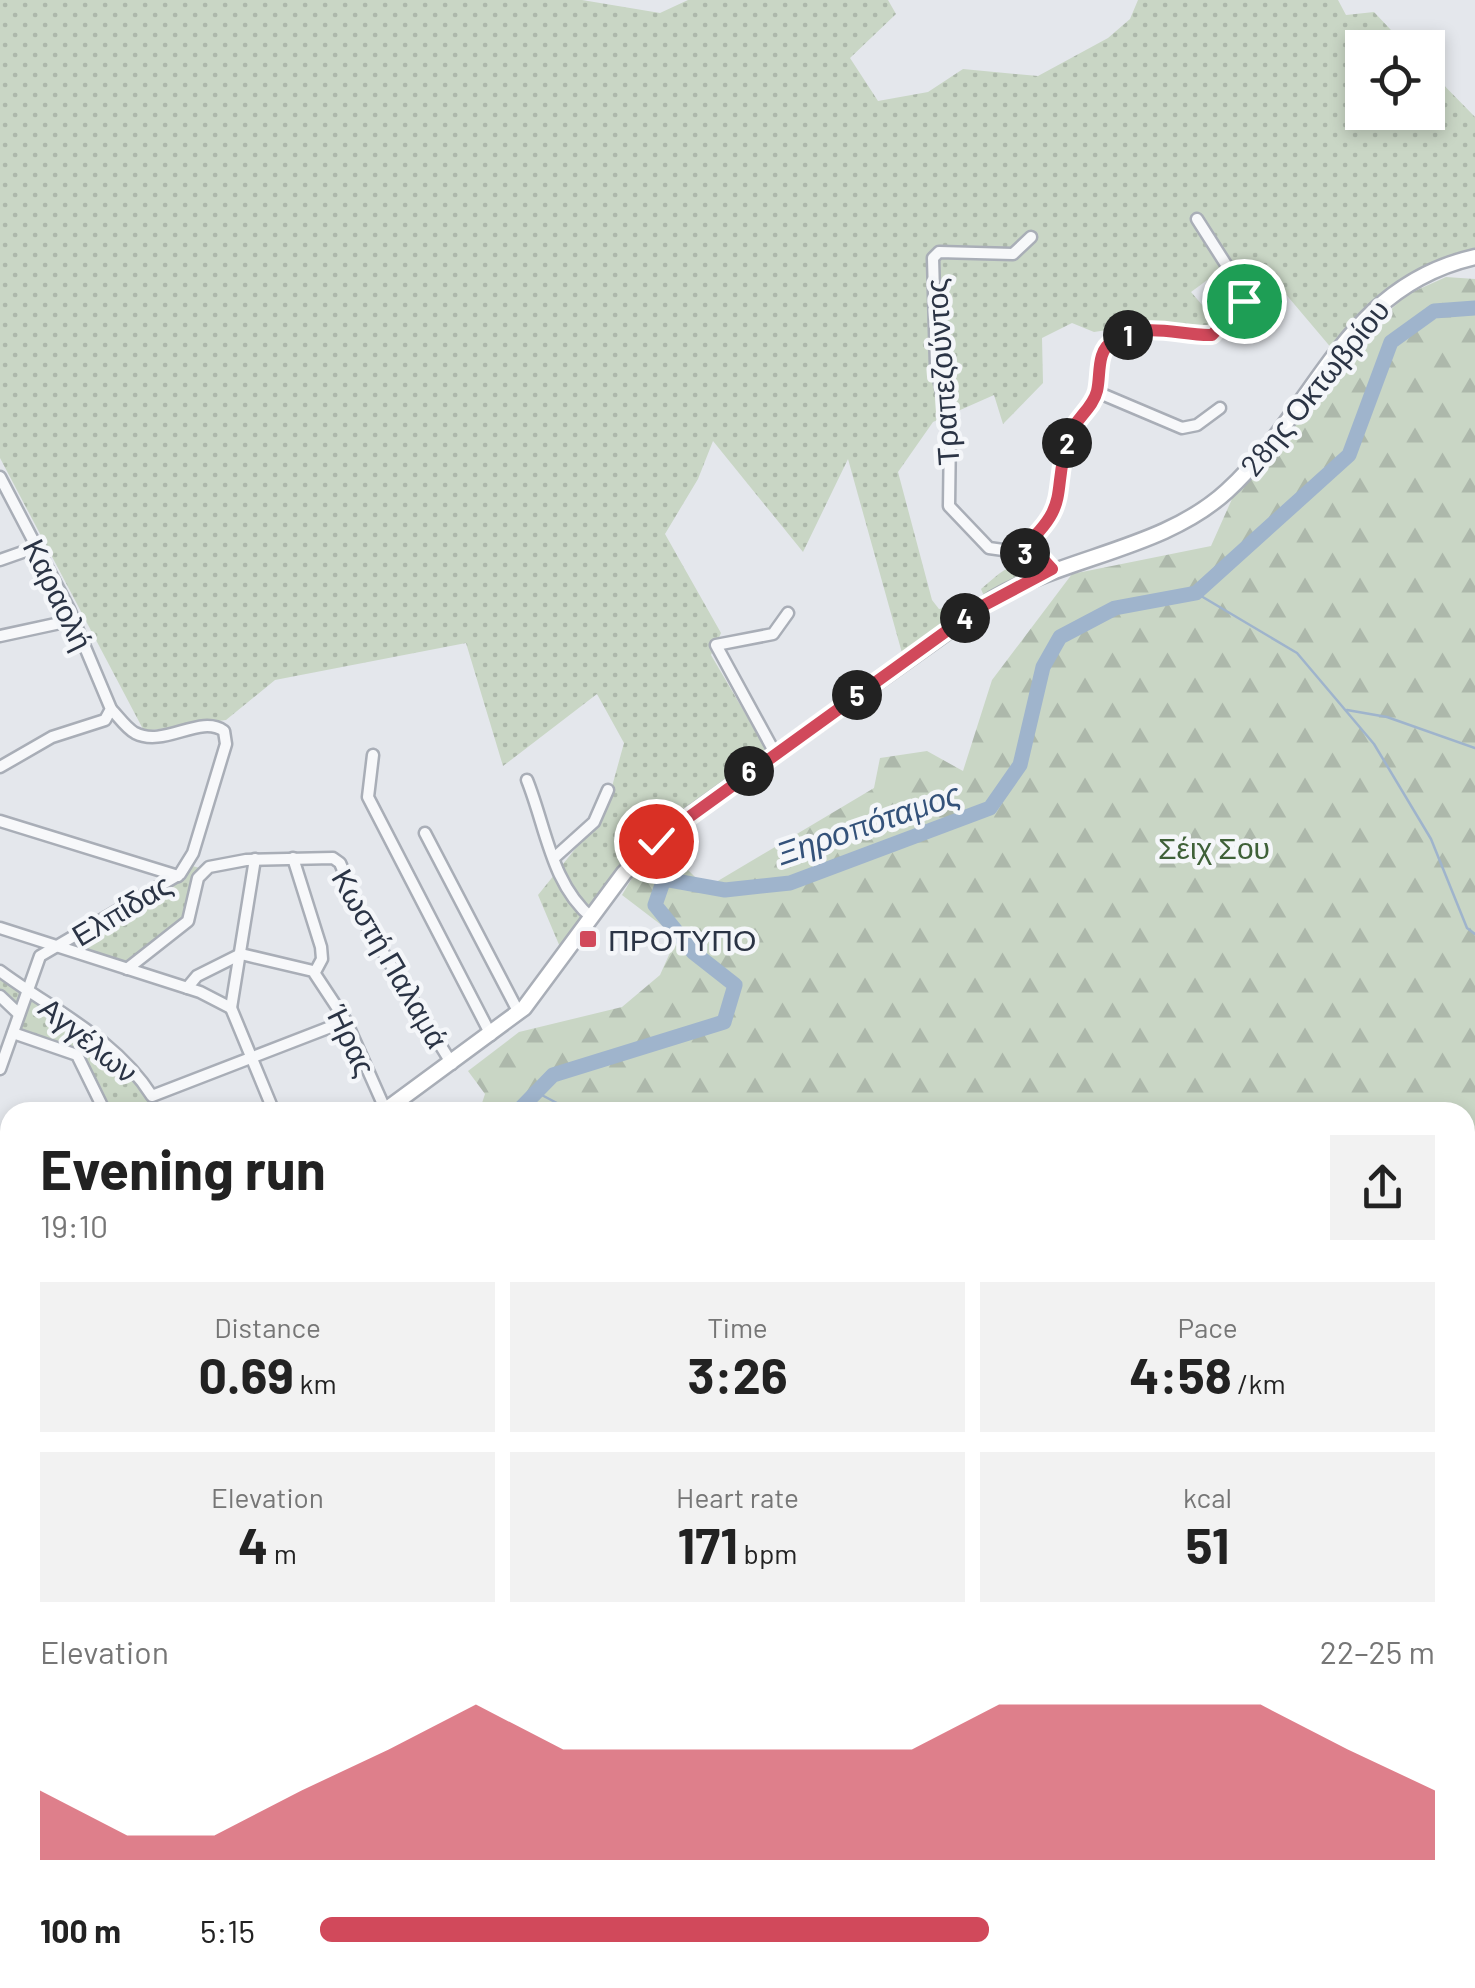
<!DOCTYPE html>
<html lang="en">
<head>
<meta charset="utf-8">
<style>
  :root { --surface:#fff; --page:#f2f2f2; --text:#222; --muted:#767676; --accent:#d1495b }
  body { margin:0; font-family:Barlow,sans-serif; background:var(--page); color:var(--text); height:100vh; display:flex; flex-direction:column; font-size:38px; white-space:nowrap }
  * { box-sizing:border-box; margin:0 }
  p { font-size:32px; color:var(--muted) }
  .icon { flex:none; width:55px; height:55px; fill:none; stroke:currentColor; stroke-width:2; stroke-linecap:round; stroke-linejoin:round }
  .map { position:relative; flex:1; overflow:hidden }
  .side { position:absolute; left:0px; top:1102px; width:1475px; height:888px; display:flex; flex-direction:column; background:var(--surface); border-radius:30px 30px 0 0; box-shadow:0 5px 15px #0003 }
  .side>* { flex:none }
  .fabs { position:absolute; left:1345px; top:30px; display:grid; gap:20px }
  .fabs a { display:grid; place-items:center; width:100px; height:100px; border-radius:0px; background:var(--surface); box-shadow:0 5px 15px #0003; font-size:50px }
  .pin { position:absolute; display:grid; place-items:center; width:85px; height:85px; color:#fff; margin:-42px; border:5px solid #fff; border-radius:50%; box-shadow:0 2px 10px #0007 }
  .km { position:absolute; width:50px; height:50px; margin:-25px; border-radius:50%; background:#222; color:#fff; font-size:28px; line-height:50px; text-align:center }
  .round { display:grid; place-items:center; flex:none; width:105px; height:105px; border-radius:0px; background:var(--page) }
  .headline { display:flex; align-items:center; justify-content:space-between; height:170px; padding:0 40px }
  h1 { font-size:55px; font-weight:700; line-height:75px }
  .stats { display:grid; grid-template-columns:repeat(3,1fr); gap:15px; height:170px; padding:10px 40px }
  .stats div { display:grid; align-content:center; border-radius:0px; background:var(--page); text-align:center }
  .stats b { font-size:50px; font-weight:700 }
  .stats small { font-size:28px; font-weight:400 }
  .stats p { font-size:28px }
  .chart { height:280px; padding:20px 40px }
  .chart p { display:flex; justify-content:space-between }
  .chart svg { width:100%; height:180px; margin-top:10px; fill:var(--accent); opacity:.7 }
  ul { padding:0 40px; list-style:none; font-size:32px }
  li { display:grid; grid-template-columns:160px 120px 1fr; align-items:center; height:75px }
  li i { height:25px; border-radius:12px; background:var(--accent) }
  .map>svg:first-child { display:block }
  .grass { fill:url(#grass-dots) }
  .forest { fill:url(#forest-firs) }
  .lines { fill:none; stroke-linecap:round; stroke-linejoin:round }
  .stream { stroke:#9fb4cc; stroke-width:2.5 }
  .river { stroke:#9fb4cc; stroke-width:15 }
  .minor-casing { stroke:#a9aeb7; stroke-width:15 }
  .tertiary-casing { stroke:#a9aeb7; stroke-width:18 }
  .secondary-casing { stroke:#a9aeb7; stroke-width:19 }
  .minor { stroke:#f7f8fa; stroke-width:10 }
  .tertiary { stroke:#f7f8fa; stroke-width:12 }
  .secondary { stroke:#fff; stroke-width:14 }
  .route-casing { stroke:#fff; stroke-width:20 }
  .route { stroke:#d1495b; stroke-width:12 }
  .poi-dot { fill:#d1495b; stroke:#f4f6f9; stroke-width:4 }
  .labels { text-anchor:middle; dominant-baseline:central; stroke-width:9; stroke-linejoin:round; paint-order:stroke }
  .street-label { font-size:30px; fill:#2b3445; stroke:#f4f6f9 }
  .park-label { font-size:30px; fill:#3f6138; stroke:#f4f6f9 }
  .poi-label { font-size:30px; fill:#2b3445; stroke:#f4f6f9; text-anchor:start }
  .water-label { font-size:32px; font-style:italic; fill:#34527a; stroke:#f4f6f9 }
</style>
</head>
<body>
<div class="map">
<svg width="1475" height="1988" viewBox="0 0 1475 1988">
  <defs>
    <pattern id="grass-dots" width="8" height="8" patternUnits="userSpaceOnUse" patternTransform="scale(2.5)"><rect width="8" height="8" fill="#c9d6c5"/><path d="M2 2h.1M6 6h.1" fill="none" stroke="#adb8ab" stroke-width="1.8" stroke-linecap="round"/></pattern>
    <pattern id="forest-firs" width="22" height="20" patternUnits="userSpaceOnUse" patternTransform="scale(2.5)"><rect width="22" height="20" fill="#c9d6c5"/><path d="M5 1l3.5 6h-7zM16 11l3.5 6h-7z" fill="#adb8ab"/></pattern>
  </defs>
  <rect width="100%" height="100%" fill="#e4e7ec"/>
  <g class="grass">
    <path d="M0,0H582L660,13L688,0H888L896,14L850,58L878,101L928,92L963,69L1038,76L1108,38L1130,19L1138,0H1338L1346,15L1374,12L1407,47L1362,48V112H1428V69L1475,117V250C1406,263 1374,296 1333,350L1267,272L1243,282L1229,264L1191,292L1216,321L1210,327L1146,324L1094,332L1072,323L1042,338L1043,383L1003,424L994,395L933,422L898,472L932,600L939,609L946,608L951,616L984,596L981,589C1000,573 1015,555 1039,570L942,630L938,627L902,653L848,459L803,552L713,441L698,479L665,534L721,633L711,655L769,754L644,842L560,947L538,895L605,812L624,743L597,694L503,766L466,643L275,680L226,720L144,731L0,458Z"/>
    <polygon points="192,866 200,868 185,917 125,963 80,948 78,941 169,890"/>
    <path d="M0,976C53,1013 132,1051 160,1112H114L82,1058L19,1033L24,1016L0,991Z"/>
  </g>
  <polygon class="forest" points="1446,277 1475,279 1475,1988 0,1988 0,1520 4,1517 0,1482 10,1471 10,1980 1465,1980 1465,1112 479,1112 485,1094 468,1071 519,1032 622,1007 660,975 677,937 622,895 638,868 664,846 706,888 874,788 880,758 927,751 963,771 992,680 1072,574 1211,546 1232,499 1374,326 1406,295"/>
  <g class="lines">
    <g class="stream">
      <polyline points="1196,593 1297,653 1374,744 1431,839 1467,928 1475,934"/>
      <polyline points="1347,710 1387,717 1475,748"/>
      <polyline points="536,1092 574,1112"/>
    </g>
    <g class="river">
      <polyline points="517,1112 553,1075 724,1022 735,985 693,952 655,905 664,879 725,890 790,883 990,808 1020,765 1043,667 1060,637 1115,608 1196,593 1349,455 1391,342 1434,311 1475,308"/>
      <polyline points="0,1579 10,1566"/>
    </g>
    <defs>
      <g id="minor">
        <polyline points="1097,392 1182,428 1197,425 1220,408"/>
        <polyline points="0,477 69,609 111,709 105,720 52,737 0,767"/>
        <polyline points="1018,552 989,548 949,506 950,430 936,365 933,258 939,252 1013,254 1031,237"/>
        <polyline points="0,560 37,547"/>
        <path d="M1051,569L1042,558L1018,552C1074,503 1050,496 1069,436C1075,419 1093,408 1097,391C1101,374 1096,352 1113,341C1146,320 1178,335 1212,335L1244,301L1241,288L1197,219"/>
        <polyline points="0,636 74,620"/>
        <polyline points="775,753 716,645 773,634 788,613"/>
        <polyline points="373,755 368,797 491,1035"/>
        <path d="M527,780C546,827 551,884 592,918"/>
        <polyline points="0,821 178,876"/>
        <polyline points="425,833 519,1013"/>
        <polyline points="293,858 321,947 322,959 315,972"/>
        <polyline points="554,858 594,822 608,790"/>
        <polyline points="0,928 200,992 231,1008"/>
        <polyline points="127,969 188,921 198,878 209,867 246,860 333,858 340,863 365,923 452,1064"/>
        <path d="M0,971C54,1011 115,1038 152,1096L346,1021"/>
        <polyline points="187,988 197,976 241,954 313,971 346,1021 386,1111"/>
        <polyline points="0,996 19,1014"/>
        <polyline points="231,1008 255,859"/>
        <polyline points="231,1008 274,1112"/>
        <polyline points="13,1033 77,1055 105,1112"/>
        <path d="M0,1069L40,956L180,874L193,853L226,744L224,731C200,714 164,748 135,733C126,728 118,716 111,709"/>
        <polyline points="0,1168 10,1161"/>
        <polyline points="0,1204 10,1218"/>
        <polyline points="0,1466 10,1457"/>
      </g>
      <g id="tertiary">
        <polyline points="1465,1414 1475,1405"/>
        <polyline points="1465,1534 1475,1566"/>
        <polyline points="1465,1628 1475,1615"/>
        <polyline points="918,1988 929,1980"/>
      </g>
      <g id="secondary">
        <path d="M383,1112L524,1008L624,873L664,834L993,599C1066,556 1164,549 1227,491C1317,409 1343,287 1475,257"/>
        <polyline points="0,1353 10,1344"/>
      </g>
    </defs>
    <use href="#minor" class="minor-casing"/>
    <use href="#tertiary" class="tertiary-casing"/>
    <use href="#secondary" class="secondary-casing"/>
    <use href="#minor" class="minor"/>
    <use href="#tertiary" class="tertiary"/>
    <use href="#secondary" class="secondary"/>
  </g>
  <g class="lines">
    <defs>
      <path id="route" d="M656,841L977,609L1052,569L1042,558L1018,552C1074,503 1050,496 1069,436C1075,419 1093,408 1097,391C1101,374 1096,351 1113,341C1147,320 1178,336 1212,335L1244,301"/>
    </defs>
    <use href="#route" class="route-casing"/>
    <use href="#route" class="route"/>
  </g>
  <rect class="poi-dot" x="578" y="929" width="20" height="20" rx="5"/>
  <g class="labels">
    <g class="street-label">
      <text transform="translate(941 372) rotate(-94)">Τραπεζούντος</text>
      <text transform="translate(1314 387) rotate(-51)">28ης Οκτωβρίου</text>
      <text transform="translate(59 594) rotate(64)">Καραολή</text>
      <text transform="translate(121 909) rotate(-31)">Ελπίδας</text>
      <text transform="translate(391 958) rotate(60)">Κωστή Παλαμά</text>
      <text transform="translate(89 1039) rotate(39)">Αγγέλων</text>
      <text transform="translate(352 1040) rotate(64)">Ήρας</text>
    </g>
    <g class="park-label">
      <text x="1214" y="847">Σέιχ Σου</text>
    </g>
    <g class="poi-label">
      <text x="608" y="939">ΠΡΟΤΥΠΟ</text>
    </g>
    <g class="water-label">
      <text transform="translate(868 822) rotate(-19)">Ξηροπόταμος</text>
    </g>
  </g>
</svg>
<div class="fabs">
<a><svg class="icon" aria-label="locate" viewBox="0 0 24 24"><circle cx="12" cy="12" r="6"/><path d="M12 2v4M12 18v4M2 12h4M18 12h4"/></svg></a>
</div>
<div class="pin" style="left:1244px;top:301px;background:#1e9e55"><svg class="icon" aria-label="arrive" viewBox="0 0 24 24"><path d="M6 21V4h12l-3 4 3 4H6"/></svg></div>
<div class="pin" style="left:656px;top:841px;background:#d93025"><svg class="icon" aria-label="check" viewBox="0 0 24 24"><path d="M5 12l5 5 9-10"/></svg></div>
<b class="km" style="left:1128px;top:335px">1</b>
<b class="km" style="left:1067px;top:443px">2</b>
<b class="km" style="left:1025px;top:553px">3</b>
<b class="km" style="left:965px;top:618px">4</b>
<b class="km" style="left:857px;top:695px">5</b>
<b class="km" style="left:749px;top:771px">6</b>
<section class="side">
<div class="headline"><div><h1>Evening run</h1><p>19:10</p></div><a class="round"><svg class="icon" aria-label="share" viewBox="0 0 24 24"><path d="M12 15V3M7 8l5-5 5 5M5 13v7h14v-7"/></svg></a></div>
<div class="stats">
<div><p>Distance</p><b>0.69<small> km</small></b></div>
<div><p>Time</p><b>3:26</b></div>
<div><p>Pace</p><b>4:58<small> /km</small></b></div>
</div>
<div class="stats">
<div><p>Elevation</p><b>4<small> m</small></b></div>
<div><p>Heart rate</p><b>171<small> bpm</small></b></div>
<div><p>kcal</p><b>51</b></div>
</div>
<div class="chart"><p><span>Elevation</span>22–25 m</p>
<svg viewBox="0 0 160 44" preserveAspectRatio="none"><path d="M0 44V27L10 38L20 38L30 27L40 17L50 6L60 17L70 17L80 17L90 17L100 17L110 6L120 6L130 6L140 6L150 17L160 27V44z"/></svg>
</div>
<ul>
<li><b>100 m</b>5:15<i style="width:60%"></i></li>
</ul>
</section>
</div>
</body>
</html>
